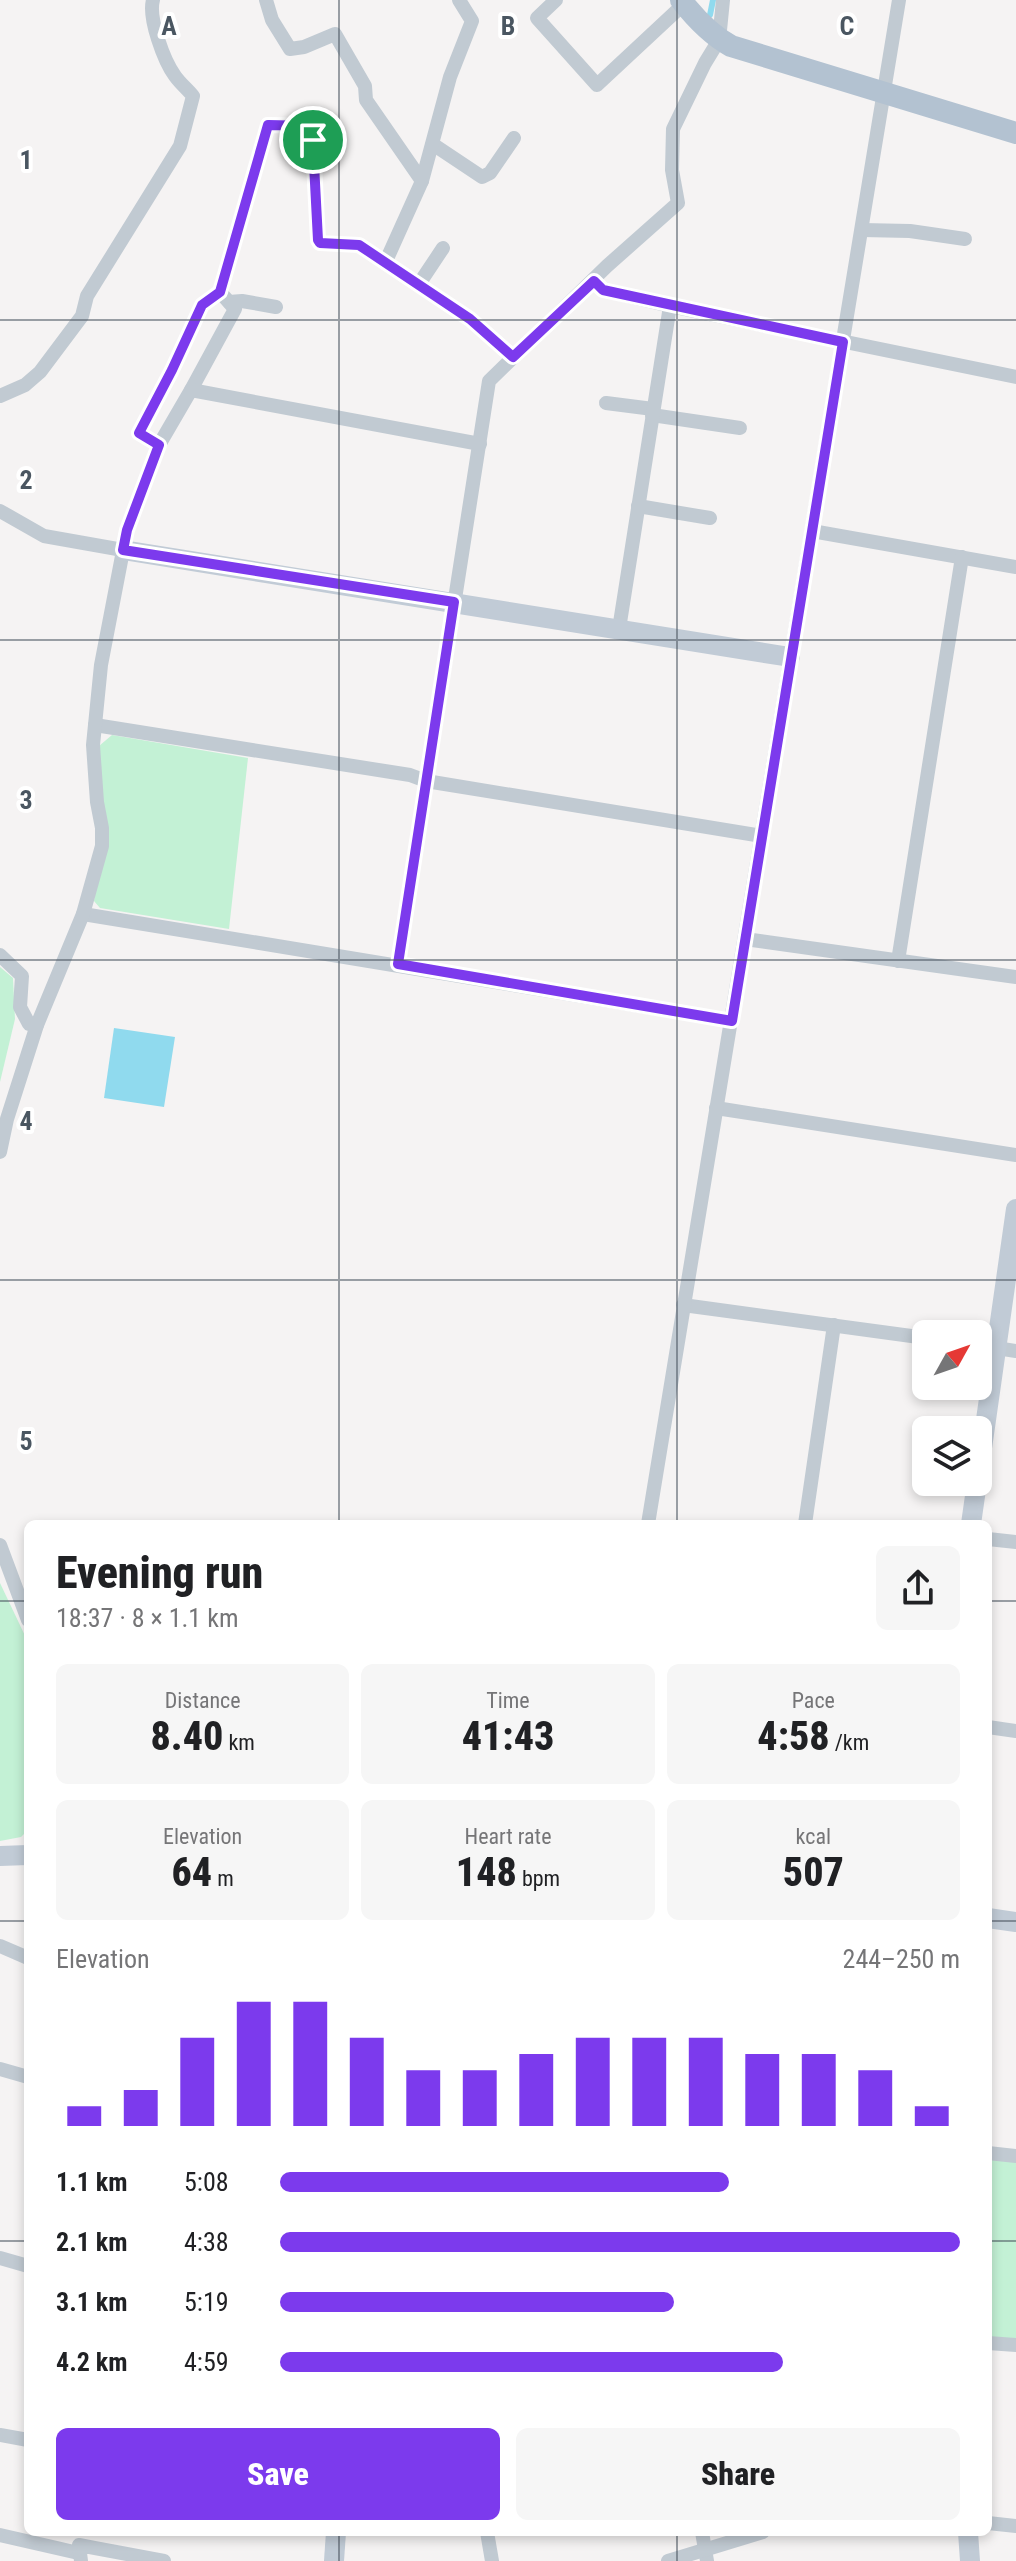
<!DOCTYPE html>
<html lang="en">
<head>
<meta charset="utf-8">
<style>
  :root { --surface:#fff; --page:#f6f6f6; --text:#202124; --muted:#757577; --accent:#7c3aed }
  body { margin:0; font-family:"Roboto Condensed",sans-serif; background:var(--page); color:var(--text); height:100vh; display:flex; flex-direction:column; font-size:30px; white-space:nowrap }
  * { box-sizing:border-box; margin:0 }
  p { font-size:26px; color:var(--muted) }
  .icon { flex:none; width:44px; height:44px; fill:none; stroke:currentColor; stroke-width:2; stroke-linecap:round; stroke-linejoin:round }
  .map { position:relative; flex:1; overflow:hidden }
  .panel { position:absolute; left:24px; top:1520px; width:968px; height:1016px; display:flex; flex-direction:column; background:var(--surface); border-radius:12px; box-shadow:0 4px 12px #0003 }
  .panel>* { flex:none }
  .needle { width:52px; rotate:50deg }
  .buttons { position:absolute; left:912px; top:1320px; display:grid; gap:16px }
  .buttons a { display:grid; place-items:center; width:80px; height:80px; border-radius:12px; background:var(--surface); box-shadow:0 4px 12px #0003; font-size:40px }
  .pin { position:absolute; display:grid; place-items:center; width:68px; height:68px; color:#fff; margin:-34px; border:4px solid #fff; border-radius:50%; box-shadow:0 2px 8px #0007 }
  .round { display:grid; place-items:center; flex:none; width:84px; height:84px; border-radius:12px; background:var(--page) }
  .overview { display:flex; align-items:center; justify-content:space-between; height:136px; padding:0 32px }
  h1 { font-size:44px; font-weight:800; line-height:60px }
  .stats { display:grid; grid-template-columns:repeat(3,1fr); gap:12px; height:136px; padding:8px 32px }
  .stats div { display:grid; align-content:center; border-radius:12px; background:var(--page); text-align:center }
  .stats b { font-size:40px; font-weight:800 }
  .stats small { font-size:22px; font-weight:400 }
  .stats p { font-size:22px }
  .chart { height:224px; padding:16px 32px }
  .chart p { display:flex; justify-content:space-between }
  .chart svg { width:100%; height:144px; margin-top:8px; stroke:var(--accent); stroke-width:6 }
  .primary-button { display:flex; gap:16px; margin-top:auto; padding:16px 32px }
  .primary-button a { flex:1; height:92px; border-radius:12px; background:var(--accent); color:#fff; font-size:32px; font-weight:800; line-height:92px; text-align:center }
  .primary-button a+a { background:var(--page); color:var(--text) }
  ul { padding:0 32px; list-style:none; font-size:26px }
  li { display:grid; grid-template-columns:128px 96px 1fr; align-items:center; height:60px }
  li i { height:20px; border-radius:10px; background:var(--accent) }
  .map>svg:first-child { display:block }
  .green { fill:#c3f1d5 }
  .water { fill:#90daee }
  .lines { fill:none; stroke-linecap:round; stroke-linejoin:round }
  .stream { stroke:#90daee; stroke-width:6 }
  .street { stroke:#c1cad2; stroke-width:14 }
  .secondary { stroke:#c1cbd6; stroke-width:20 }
  .primary { stroke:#b3c2d1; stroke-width:22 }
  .route-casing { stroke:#fff; stroke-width:16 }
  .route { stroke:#7c3aed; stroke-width:10 }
  .grid { fill:none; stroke:#4a5661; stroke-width:2; stroke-opacity:0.55 }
  .grid-label { font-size:26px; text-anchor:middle; font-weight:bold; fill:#4a5661; stroke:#fff; stroke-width:8; stroke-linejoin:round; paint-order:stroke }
</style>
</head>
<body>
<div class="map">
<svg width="1016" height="2561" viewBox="0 0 1016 2561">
  <rect width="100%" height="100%" fill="#f5f3f3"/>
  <g class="green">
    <polygon points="112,735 248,758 229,929 100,908 94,901 103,800 99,746"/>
    <polygon points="0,967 13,978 15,1019 0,1082"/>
    <polygon points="0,1583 28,1642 28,1830 21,1837 0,1841"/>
    <polygon points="988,2153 1016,2156 1016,2345 988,2343"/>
  </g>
  <polygon class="water" points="114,1028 175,1037 164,1107 104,1098"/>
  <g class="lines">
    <polyline class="stream" points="710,15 713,0"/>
    <g class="street">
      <polyline points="266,0 272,20 290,49 304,47 335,34 365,86 366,100 422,181"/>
      <polyline points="556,0 537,18 597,85 684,4"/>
      <polyline points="434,145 482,177 490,173 514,138"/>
      <polyline points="862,230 910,231 965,239"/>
      <polyline points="386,261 422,181 450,77 472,21 459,0"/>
      <polyline points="594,281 603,290 670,306 1016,377"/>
      <polyline points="419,284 443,248"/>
      <polyline points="229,302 242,301 276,307"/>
      <polyline points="191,390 235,309 220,292"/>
      <path d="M0,396L25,385L40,372L82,316L87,296L180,146L193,96C187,89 180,83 175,76C164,61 148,18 153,0"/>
      <polyline points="606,403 653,409"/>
      <polyline points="652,415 740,428"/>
      <polyline points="159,445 139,433 172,370 202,305 220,292 268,125 312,126 318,240 320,243 359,245 470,319 513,357"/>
      <polyline points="638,506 710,518"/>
      <polyline points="0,511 44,536 123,550"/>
      <polyline points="812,531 1016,567"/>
      <polyline points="619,629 670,306"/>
      <polyline points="95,725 410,775 426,781 762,836"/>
      <polyline points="83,914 732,1021"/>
      <polyline points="745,939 1016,977"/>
      <polyline points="0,955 22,976 20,1007 29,1024 37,1025"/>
      <polyline points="898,961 962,557"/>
      <polyline points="398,964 489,381 607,266 678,203 672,170 673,129 705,63 719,40 723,0"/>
      <polyline points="716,1108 1016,1155"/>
      <polyline points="0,1152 7,1119 37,1025 83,914 102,846 102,828 97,802 93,745 101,665 127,530 159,445 191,390 480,444"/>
      <polyline points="683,1305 926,1338"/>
      <polyline points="978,1345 1016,1351"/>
      <polyline points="648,1524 899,0"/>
      <polyline points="805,1524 834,1325"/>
      <polyline points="988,1539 1016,1542"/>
      <polyline points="0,1545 28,1620"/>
      <polyline points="988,1727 1016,1731"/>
      <polyline points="0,1946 28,1958"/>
      <polyline points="0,2069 28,2077"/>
      <polyline points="988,2153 1016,2156"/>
      <polyline points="0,2258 28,2266"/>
      <polyline points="988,2343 1016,2345"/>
      <polyline points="0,2435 28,2440"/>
      <polyline points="988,2523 1016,2526"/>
      <polyline points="487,2532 492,2561"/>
      <polyline points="702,2532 707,2561"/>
      <polyline points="0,2535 74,2552"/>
      <polyline points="81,2561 79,2545 164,2561"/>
      <polyline points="668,2561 763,2532"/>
    </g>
    <g class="secondary">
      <polyline points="123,550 790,657"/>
      <polyline points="978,1476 1016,1209"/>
      <polyline points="971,1524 977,1482"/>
      <polyline points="0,1856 28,1855"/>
      <polyline points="988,1918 1016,1922"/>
      <polyline points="968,2532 970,2561"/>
      <polyline points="334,2561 336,2532"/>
    </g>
    <path class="primary" d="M681,0C695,18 711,35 731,46L1016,133"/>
  </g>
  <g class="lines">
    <defs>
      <polygon id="route" points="268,125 312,126 318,240 320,243 359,245 470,319 513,357 594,281 603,290 843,342 732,1021 398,964 454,602 123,550 127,530 159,445 139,433 172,370 202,305 220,292"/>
    </defs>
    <use href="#route" class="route-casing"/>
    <use href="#route" class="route"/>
  </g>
  <path class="grid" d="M339,0V1524M677,0V1524M0,320H1016M0,640H1016M0,960H1016M0,1280H1016M0,1601H28M988,1601H1016M0,1921H28M988,1921H1016M0,2241H28M988,2241H1016M339,2532V2561M677,2532V2561"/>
  <g class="grid-label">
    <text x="169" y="35">A</text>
    <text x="508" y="35">B</text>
    <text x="847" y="35">C</text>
    <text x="26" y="169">1</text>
    <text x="26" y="489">2</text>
    <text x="26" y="809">3</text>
    <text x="26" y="1130">4</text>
    <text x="26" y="1450">5</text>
  </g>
</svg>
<div class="buttons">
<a><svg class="needle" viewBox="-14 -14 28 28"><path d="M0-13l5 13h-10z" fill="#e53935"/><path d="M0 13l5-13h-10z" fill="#757577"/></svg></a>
<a><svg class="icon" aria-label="layers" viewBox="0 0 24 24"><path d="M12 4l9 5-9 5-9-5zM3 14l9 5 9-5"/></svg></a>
</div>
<div class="pin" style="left:313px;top:140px;background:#1e9e55"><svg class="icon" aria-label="arrive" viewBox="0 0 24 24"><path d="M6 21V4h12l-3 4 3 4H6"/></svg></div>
<section class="panel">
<div class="overview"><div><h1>Evening run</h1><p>18:37 · 8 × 1.1 km</p></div><a class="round"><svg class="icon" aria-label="share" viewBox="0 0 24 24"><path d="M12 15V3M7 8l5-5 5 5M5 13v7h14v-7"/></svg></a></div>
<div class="stats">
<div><p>Distance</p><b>8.40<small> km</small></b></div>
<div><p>Time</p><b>41:43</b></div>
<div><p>Pace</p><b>4:58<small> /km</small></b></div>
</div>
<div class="stats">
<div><p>Elevation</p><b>64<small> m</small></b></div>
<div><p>Heart rate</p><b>148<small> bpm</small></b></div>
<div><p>kcal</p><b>507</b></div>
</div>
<div class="chart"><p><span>Elevation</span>244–250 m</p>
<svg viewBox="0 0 160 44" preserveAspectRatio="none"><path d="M5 44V38M15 44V33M25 44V17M35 44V6M45 44V6M55 44V17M65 44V27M75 44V27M85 44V22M95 44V17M105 44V17M115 44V17M125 44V22M135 44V22M145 44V27M155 44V38"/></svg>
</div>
<ul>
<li><b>1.1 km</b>5:08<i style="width:66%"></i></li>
<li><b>2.1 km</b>4:38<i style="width:100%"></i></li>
<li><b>3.1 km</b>5:19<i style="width:58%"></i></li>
<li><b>4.2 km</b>4:59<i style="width:74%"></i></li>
</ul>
<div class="primary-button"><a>Save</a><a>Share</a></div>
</section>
</div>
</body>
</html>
